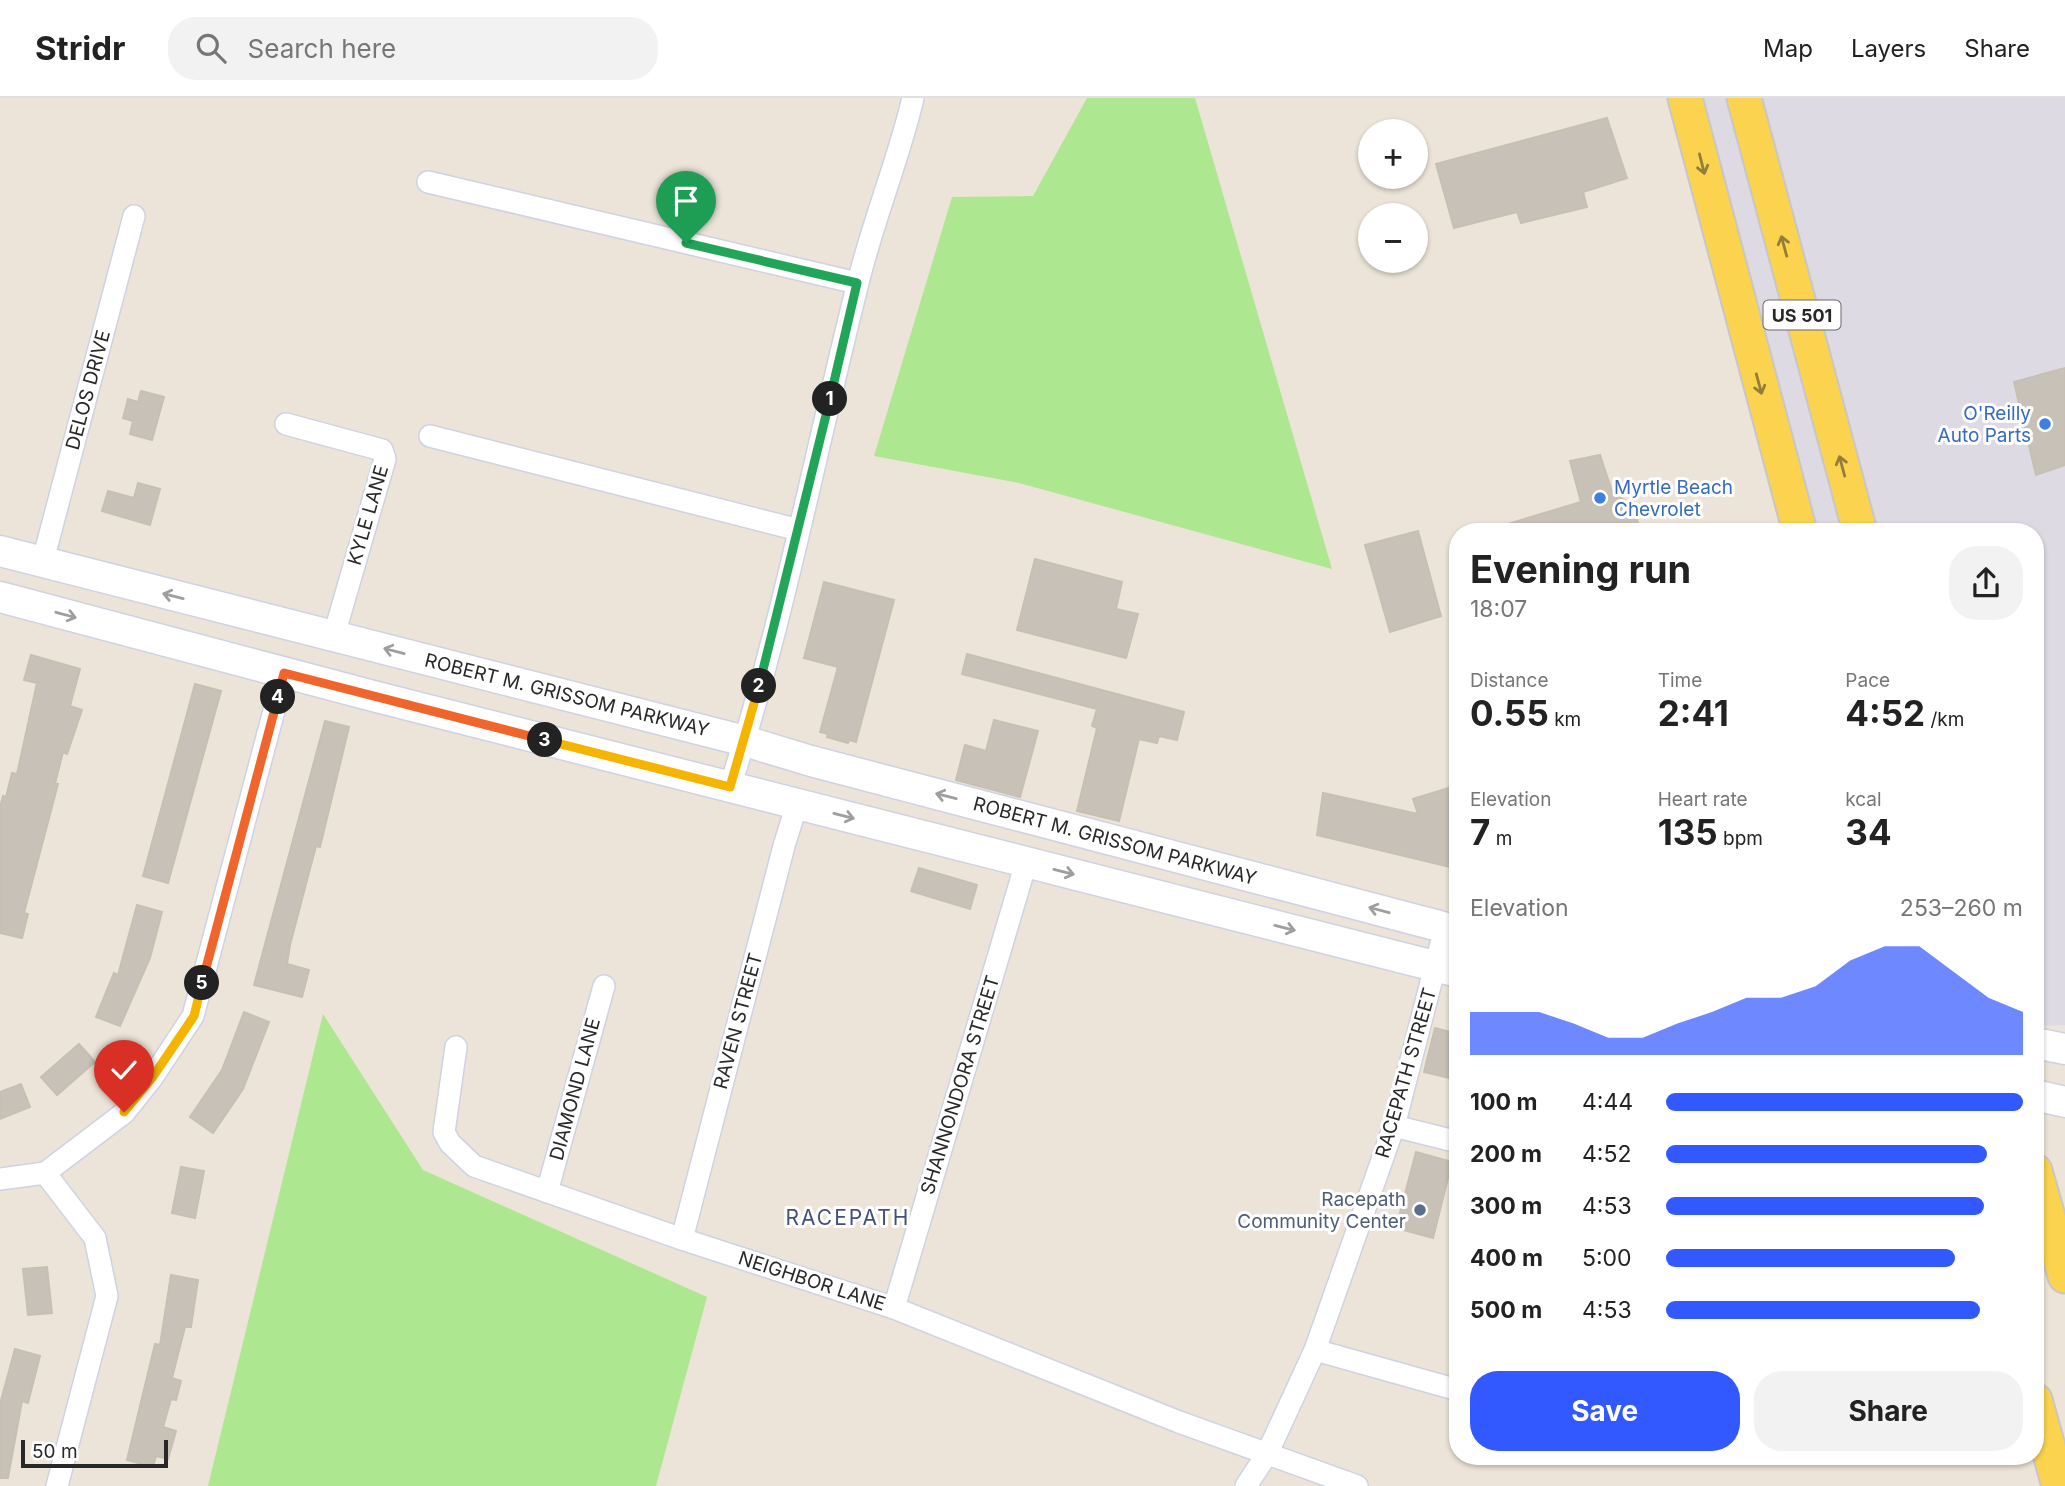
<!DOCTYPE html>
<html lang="en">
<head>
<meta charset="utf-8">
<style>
  :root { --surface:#fff; --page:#f2f2f2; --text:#222; --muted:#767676; --line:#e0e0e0; --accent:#3258ff }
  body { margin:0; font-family:Inter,sans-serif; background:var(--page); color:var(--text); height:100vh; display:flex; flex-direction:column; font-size:26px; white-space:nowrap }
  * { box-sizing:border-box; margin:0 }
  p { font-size:23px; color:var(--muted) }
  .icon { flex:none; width:38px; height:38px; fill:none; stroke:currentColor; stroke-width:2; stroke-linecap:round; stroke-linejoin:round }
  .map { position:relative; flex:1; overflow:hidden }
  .drawer { position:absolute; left:1449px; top:425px; width:595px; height:942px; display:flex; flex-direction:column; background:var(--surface); border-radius:28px; box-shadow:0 2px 5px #0004 }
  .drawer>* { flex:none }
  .buttons { position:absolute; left:1358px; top:21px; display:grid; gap:14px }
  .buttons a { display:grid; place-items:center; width:70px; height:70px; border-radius:50%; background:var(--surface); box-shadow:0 2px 5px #0004; font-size:35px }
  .scale { position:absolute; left:21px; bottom:18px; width:147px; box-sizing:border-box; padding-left:7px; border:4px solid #282828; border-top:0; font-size:19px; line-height:24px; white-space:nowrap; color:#282828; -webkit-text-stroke:5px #fff; paint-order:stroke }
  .pin { position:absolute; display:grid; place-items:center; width:60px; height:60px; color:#fff; margin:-72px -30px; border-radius:50% 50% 50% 0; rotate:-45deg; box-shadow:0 0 7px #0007 }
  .pin .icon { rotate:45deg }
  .km { position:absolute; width:35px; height:35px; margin:-18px; border-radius:50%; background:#222; color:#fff; font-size:19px; line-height:35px; text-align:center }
  .round { display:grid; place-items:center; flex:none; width:74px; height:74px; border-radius:28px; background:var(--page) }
  .headline { display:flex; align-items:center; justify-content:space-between; height:119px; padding:0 21px }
  h1 { font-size:38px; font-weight:700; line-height:52px }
  .metrics { display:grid; grid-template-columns:repeat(3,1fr); gap:10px; height:119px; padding:7px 21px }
  .metrics div { display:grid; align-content:center }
  .metrics b { font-size:35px; font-weight:700 }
  .metrics small { font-size:19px; font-weight:400 }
  .metrics p { font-size:19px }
  .chart { height:196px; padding:14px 21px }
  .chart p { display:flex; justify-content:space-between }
  .chart svg { width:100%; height:126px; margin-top:7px; fill:var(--accent); opacity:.7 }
  .action { display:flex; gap:14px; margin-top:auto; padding:14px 21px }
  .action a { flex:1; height:80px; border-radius:28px; background:var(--accent); color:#fff; font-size:28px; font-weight:700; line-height:80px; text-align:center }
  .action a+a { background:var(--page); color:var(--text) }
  ul { padding:0 21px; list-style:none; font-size:23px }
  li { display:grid; grid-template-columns:112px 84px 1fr; align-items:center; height:52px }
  li i { height:18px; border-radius:9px; background:var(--accent) }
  header { display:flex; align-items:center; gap:42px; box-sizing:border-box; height:98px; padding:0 35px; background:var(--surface); border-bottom:2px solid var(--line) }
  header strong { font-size:33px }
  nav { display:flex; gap:38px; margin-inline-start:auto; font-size:24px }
  .search { width:490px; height:63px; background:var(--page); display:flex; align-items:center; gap:18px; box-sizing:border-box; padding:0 24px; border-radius:28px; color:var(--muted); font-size:26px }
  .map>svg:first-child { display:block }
  .industrial { fill:#dddae3 }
  .green { fill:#ade790 }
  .building { fill:#c7c1b8; stroke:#c7c0b2; stroke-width:2 }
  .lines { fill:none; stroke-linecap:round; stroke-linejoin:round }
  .street-casing { stroke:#ced2e3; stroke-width:24 }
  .secondary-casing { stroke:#ced2e3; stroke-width:33 }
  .primary-casing { stroke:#c7c7c7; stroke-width:37 }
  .street { stroke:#fff; stroke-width:21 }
  .secondary { stroke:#fff; stroke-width:30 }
  .primary { stroke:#fbd34f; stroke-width:33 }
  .oneway { stroke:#927e3c }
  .oneway2 { stroke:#9e9e9e }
  .split-1-casing { stroke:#fff; stroke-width:14 }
  .split-2-casing { stroke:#fff; stroke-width:14 }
  .split-3-casing { stroke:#fff; stroke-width:14 }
  .split-4-casing { stroke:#fff; stroke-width:14 }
  .split-5-casing { stroke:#fff; stroke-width:14 }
  .split-6-casing { stroke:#fff; stroke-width:14 }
  .split-1 { stroke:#22a559; stroke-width:9 }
  .split-2 { stroke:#22a559; stroke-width:9 }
  .split-3 { stroke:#f5b400; stroke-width:9 }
  .split-4 { stroke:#f0652b; stroke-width:9 }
  .split-5 { stroke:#f0652b; stroke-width:9 }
  .split-6 { stroke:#f5b400; stroke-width:9 }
  .shop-dot { fill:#3f7fe0; stroke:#fff; stroke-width:2.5 }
  .service-dot { fill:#5c6f8a; stroke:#fff; stroke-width:2.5 }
  .labels { text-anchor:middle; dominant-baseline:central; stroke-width:6; stroke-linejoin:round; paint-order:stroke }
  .shield { fill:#fff; stroke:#686868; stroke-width:2 }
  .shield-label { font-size:18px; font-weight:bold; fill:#282828 }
  .street-label { font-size:19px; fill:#282828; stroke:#fff }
  .shop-label { font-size:19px; fill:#366cbe; stroke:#fff; text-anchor:end }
  .service-label { font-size:19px; fill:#4e5e75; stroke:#fff; text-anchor:end }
  .neighbourhood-label { font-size:21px; letter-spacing:2px; fill:#464f7c; stroke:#fff }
</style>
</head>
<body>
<header>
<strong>Stridr</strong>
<div class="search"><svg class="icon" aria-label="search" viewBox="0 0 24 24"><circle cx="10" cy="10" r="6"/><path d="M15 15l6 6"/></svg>Search here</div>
<nav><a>Map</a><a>Layers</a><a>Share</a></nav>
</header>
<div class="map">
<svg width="2065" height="1388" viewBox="0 0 2065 1388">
  <rect width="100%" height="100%" fill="#ece4d8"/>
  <polygon class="industrial" points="1704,0 2065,0 2065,927 2035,928 2035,434 1811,434"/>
  <g class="green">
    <polygon points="1087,0 1195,0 1332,471 1019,385 874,358 952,99 1033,98"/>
    <polygon points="323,916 423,1072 707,1199 656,1388 208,1388"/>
  </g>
  <g class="building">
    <polygon points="1607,20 1627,80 1583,94 1587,109 1521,125 1517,114 1454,130 1436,66"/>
    <polygon points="2065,270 2065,367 2036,377 2014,284"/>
    <polygon points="141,293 164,299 152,342 130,336 133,323 123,320 128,301 138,304"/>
    <polygon points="1600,357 1613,396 1634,407 1640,434 1494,434 1494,430 1581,404 1570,363"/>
    <polygon points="138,385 160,391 150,427 102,413 108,393 134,400"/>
    <polygon points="1418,433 1441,518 1390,534 1365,447"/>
    <polygon points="1035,461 1122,484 1116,511 1138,516 1126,560 1017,532"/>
    <polygon points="824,484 894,502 856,644 849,642 848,645 827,639 828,636 820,634 838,569 804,560"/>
    <polygon points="967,556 1184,614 1177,642 1159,638 1157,645 1139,641 1119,723 1077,713 1097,630 1092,628 1097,611 962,576"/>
    <polygon points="31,557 80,571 70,608 82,612 67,656 63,654 55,686 58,686 24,815 28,816 22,840 0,835 0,709 3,698 6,699 12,675 17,676 37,585 24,582"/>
    <polygon points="195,586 221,593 168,785 143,778"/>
    <polygon points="994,622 1038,633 1020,699 956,682 965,647 986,653"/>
    <polygon points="325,623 349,629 320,749 316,748 290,847 287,866 309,872 302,899 254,887"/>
    <polygon points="1458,687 1458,771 1317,737 1323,695 1418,716 1413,701"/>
    <polygon points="919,770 977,787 970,811 911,793"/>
    <polygon points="137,807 162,814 150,860 120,928 96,919 114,875 118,877"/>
    <polygon points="244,914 269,924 243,991 213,1035 190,1019 222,972"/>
    <polygon points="1435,930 1458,936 1458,982 1424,974"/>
    <polygon points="79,946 95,964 57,997 41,979"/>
    <polygon points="21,986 30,1009 0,1021 0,994"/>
    <polygon points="1416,1054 1452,1064 1433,1140 1396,1130"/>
    <polygon points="181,1069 204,1073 195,1120 172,1115"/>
    <polygon points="47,1169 52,1215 28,1217 23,1171"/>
    <polygon points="171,1177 198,1182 191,1229 185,1229 172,1280 181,1283 176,1302 171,1301 163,1329 176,1333 168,1361 156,1358 153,1369 127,1362 155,1246 160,1247"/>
    <polygon points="15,1251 40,1258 28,1305 22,1303 8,1380 0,1380 0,1306"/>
  </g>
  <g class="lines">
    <defs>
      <g id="street">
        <polyline points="428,84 857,185"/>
        <polyline points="286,326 382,352 385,361 334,537"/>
        <polyline points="430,338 799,432"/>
        <polyline points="42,466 134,118"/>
        <path d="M730,689C783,525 815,355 857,189C872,125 898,64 913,0"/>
        <polyline points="456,949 444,1034 450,1045 474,1068 682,1141 894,1210 1179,1324 1357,1388"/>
        <polyline points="1394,1028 1458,1044"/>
        <polyline points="45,1075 95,1140 107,1198 57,1388"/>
        <polyline points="0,1081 45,1075 124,1015 152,980 193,918 284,575"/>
        <polyline points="547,1094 604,888"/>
        <polyline points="682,1141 784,748 797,706"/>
        <polyline points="894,1210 1026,765"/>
        <polyline points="1315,1252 1458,1292"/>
        <polyline points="1246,1388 1267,1356 1315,1252 1394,1028 1445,830"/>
      </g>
      <g id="secondary">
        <polyline points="0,453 745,643 811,663 1458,833"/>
        <polyline points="0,499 373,598 1458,874"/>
        <polyline points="2035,945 2065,951"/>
        <polyline points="2035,997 2065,1004"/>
      </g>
      <g id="primary">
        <polyline points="1685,0 1800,434"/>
        <polyline points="1744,0 1860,434"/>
        <polyline points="2035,1073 2065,1178"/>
        <polyline points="2035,1302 2059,1388"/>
      </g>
    </defs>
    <use href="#street" class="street-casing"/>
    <use href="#secondary" class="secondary-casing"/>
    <use href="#primary" class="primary-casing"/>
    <use href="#street" class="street"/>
    <use href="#secondary" class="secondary"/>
    <use href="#primary" class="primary"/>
  </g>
  <defs><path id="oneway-shaft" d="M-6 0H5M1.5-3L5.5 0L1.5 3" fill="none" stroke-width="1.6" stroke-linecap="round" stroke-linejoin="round" transform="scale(1.75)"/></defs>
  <g class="oneway">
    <use href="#oneway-shaft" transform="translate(1702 66) rotate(76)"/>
    <use href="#oneway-shaft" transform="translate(1784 148) rotate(-105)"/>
    <use href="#oneway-shaft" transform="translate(1759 286) rotate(75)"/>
    <use href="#oneway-shaft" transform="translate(1842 368) rotate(-105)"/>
  </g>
  <g class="oneway2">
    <use href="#oneway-shaft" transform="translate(173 498) rotate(-166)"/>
    <use href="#oneway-shaft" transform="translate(66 517) rotate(15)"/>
    <use href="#oneway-shaft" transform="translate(394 553) rotate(-165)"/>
    <use href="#oneway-shaft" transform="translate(946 698) rotate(-166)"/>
    <use href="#oneway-shaft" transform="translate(844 718) rotate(14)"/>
    <use href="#oneway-shaft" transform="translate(1064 774) rotate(14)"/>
    <use href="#oneway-shaft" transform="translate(1379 812) rotate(-165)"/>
    <use href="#oneway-shaft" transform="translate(1285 830) rotate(14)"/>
  </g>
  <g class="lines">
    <defs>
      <polyline id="split-1" points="686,145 857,185 830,301"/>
      <polyline id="split-2" points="759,588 830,301"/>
      <polyline id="split-3" points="545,642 730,689 759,588"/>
      <polyline id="split-4" points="278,599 284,575 545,642"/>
      <polyline id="split-5" points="202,885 278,599"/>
      <polyline id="split-6" points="124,1014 152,980 194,918 202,885"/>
    </defs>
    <use href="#split-1" class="split-1-casing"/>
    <use href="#split-2" class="split-2-casing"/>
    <use href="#split-3" class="split-3-casing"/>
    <use href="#split-4" class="split-4-casing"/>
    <use href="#split-5" class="split-5-casing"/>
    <use href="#split-6" class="split-6-casing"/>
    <use href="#split-1" class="split-1"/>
    <use href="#split-2" class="split-2"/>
    <use href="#split-3" class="split-3"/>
    <use href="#split-4" class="split-4"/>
    <use href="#split-5" class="split-5"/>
    <use href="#split-6" class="split-6"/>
  </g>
  <g class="shop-dot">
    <circle cx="2045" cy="326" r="7"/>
    <circle cx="1600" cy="400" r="7"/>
  </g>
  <circle class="service-dot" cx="1420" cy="1112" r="7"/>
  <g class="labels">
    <rect class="shield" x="1763.5" y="202.5" width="77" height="29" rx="5"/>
    <g class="shield-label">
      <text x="1802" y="217">US 501</text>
    </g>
    <g class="street-label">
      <text transform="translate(88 292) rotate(-75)">DELOS DRIVE</text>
      <text transform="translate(368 417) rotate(-74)">KYLE LANE</text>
      <text transform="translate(567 597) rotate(14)">ROBERT M. GRISSOM PARKWAY</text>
      <text transform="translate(1115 743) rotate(15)">ROBERT M. GRISSOM PARKWAY</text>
      <text transform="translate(738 923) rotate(-75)">RAVEN STREET</text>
      <text transform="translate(1406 975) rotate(-74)">RACEPATH STREET</text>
      <text transform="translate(960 987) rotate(-73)">SHANNONDORA STREET</text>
      <text transform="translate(575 991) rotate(-75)">DIAMOND LANE</text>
      <text transform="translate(812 1183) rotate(18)">NEIGHBOR LANE</text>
    </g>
    <g class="shop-label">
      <text x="2031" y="315">O'Reilly<tspan x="2031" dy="22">Auto Parts</tspan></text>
      <text x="1614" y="389" text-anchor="start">Myrtle Beach<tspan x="1614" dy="22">Chevrolet</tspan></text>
    </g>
    <g class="service-label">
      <text x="1406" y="1101">Racepath<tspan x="1406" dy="22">Community Center</tspan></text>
    </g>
    <g class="neighbourhood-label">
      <text x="848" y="1119">RACEPATH</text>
    </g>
  </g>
</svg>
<div class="buttons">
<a>+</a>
<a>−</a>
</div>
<div class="scale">50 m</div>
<div class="pin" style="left:686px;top:145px;background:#1e9e55"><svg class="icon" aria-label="arrive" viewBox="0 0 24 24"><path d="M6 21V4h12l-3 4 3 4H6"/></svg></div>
<div class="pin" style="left:124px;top:1014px;background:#d93025"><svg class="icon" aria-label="check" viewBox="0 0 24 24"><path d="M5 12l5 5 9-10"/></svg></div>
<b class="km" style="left:830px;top:301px">1</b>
<b class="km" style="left:759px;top:588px">2</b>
<b class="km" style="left:545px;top:642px">3</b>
<b class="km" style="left:278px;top:599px">4</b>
<b class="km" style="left:202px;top:885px">5</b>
<section class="drawer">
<div class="headline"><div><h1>Evening run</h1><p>18:07</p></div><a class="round"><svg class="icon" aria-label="share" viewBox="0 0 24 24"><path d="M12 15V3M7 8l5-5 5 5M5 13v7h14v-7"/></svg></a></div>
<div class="metrics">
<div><p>Distance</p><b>0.55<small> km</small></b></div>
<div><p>Time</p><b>2:41</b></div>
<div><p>Pace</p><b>4:52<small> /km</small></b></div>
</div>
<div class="metrics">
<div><p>Elevation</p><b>7<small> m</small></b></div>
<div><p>Heart rate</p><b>135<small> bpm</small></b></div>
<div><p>kcal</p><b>34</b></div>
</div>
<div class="chart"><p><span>Elevation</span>253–260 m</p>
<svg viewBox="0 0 160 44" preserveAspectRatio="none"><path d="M0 44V29L10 29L20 29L30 33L40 38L50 38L60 33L70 29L80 24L90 24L100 20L110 11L120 6L130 6L140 15L150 24L160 29V44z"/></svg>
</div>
<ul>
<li><b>100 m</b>4:44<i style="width:100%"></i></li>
<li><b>200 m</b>4:52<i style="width:90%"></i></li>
<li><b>300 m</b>4:53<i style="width:89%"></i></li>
<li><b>400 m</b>5:00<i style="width:81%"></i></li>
<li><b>500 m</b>4:53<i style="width:88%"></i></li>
</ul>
<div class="action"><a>Save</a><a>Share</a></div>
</section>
</div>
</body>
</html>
